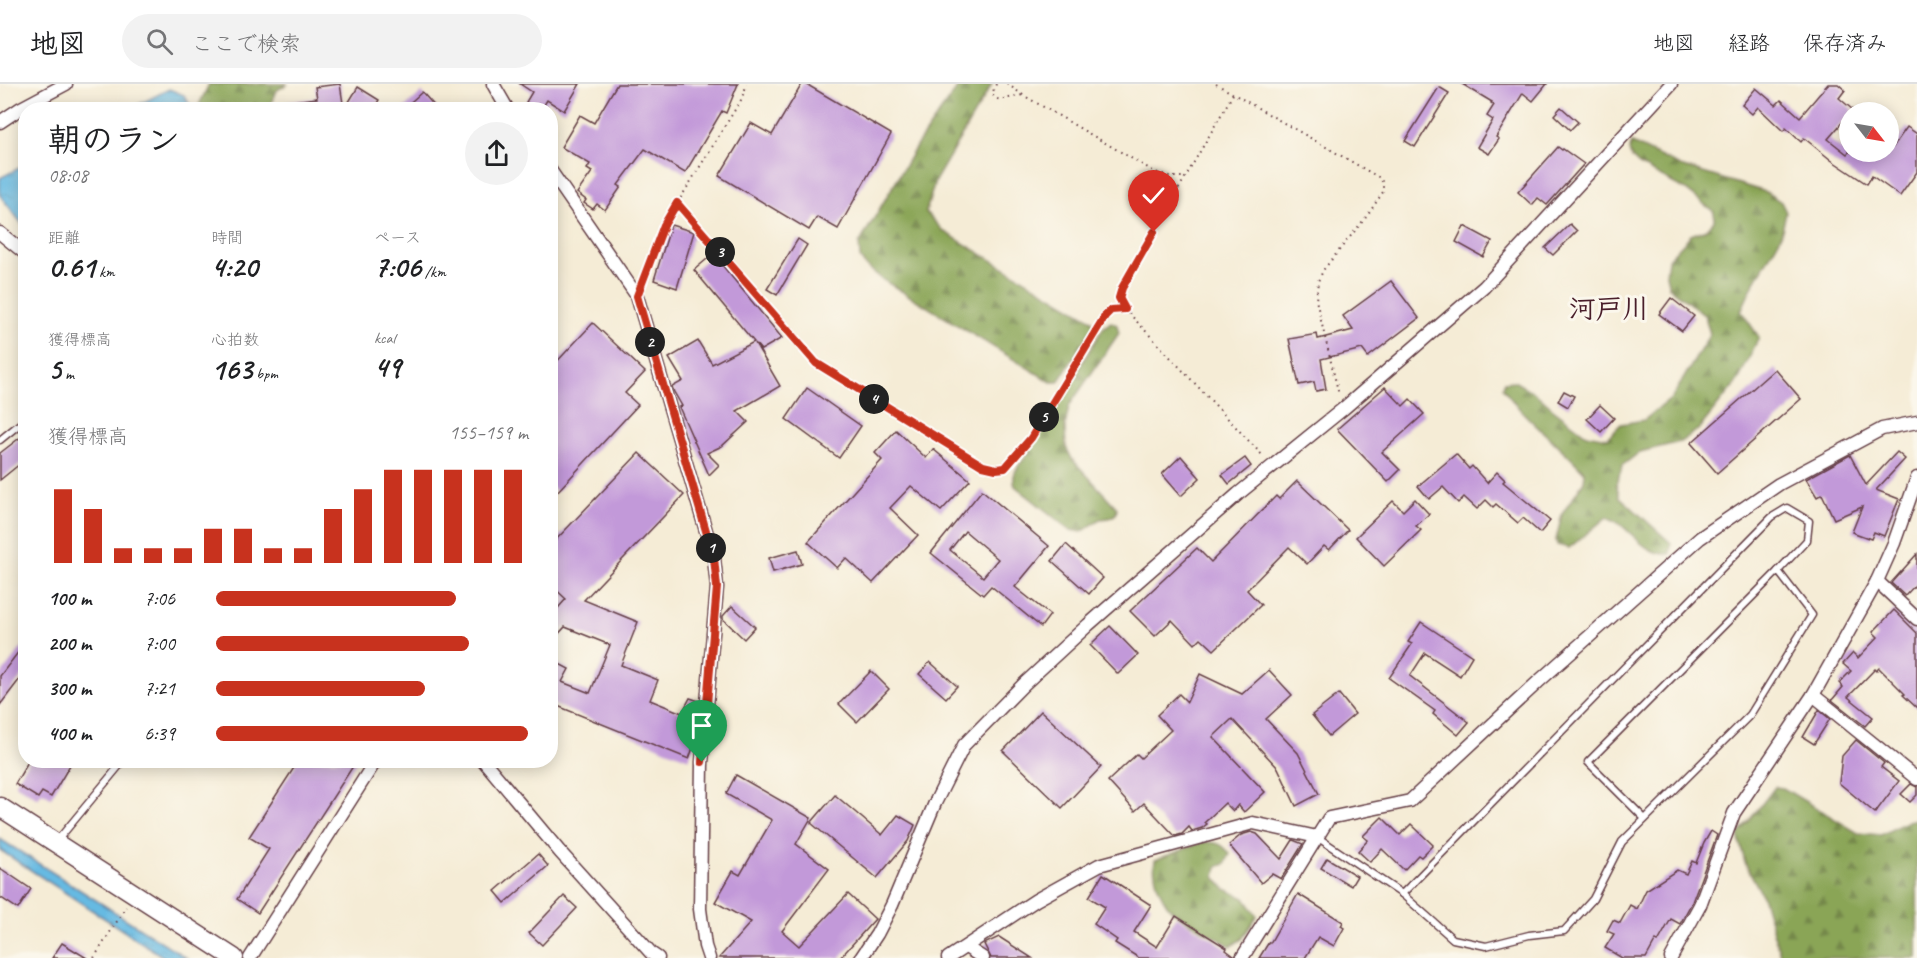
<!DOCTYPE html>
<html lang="ja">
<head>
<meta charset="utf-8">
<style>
  :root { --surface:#fff; --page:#f2f2f2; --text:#202124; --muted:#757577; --line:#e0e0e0; --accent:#c8321e }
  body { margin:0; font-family:Caveat,"Klee One",sans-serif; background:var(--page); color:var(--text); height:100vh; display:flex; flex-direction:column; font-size:22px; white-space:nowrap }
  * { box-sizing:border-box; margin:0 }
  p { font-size:20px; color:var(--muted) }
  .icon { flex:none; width:33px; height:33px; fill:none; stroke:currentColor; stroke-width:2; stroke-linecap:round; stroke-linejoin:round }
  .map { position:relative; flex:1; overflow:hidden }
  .sheet { position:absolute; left:18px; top:18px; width:540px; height:666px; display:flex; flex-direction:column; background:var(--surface); border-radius:24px; box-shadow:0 3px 15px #0003 }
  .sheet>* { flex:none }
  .needle { width:39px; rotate:121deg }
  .fabs { position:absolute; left:1839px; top:18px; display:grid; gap:12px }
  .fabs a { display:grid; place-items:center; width:60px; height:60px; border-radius:50%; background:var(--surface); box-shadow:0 3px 15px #0003; font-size:30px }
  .pin { position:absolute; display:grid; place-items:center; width:51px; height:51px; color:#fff; margin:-62px -26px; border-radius:50% 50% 50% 0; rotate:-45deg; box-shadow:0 0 6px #0007 }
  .pin .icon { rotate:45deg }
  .km { position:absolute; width:30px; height:30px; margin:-15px; border-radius:50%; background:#222; color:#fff; font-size:16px; line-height:30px; text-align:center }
  .round { display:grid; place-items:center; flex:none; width:63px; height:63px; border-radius:32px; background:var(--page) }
  .head { display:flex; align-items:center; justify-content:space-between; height:102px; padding:0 30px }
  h1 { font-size:33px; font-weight:700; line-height:45px }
  .metrics { display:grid; grid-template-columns:repeat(3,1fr); gap:9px; height:102px; padding:6px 30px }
  .metrics div { display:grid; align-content:center }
  .metrics b { font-size:30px; font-weight:700 }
  .metrics small { font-size:16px; font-weight:400 }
  .metrics p { font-size:16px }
  .chart { height:168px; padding:12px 30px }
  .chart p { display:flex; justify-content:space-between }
  .chart svg { width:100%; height:108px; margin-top:6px; stroke:var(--accent); stroke-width:6 }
  ul { padding:0 30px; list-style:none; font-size:20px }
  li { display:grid; grid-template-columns:96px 72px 1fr; align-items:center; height:45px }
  li i { height:15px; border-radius:8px; background:var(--accent) }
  header { display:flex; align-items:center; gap:36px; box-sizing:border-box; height:84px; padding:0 30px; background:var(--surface); border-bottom:2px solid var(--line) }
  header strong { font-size:28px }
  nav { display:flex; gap:33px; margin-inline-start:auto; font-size:21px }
  .search { width:420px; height:54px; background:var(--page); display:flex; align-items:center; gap:15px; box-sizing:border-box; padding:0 21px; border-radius:33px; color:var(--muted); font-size:22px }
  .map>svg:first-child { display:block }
  .forest { fill:url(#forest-firs); stroke:#6a6241; stroke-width:1.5 }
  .water { fill:url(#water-ripples); stroke:#586c86; stroke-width:1.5 }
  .building { fill:#c299d9; fill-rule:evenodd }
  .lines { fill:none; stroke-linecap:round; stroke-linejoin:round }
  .lane-casing { stroke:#643e45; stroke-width:9 }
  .street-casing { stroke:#643e45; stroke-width:15 }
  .secondary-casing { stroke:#643e45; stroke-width:21 }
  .path { stroke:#643e45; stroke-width:2; stroke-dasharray:1.5 4.5; stroke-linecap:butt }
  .lane { stroke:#fff; stroke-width:6 }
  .street { stroke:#fff; stroke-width:12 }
  .secondary { stroke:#fff; stroke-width:18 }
  .route-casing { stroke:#fff; stroke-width:12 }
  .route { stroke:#c8321e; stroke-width:8 }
  .labels { text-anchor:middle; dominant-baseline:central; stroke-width:6; stroke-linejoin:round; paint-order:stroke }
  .quarter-label { font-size:27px; font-weight:bold; fill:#4a1f2b; stroke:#fbf7ec }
</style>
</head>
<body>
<header>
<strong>地図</strong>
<div class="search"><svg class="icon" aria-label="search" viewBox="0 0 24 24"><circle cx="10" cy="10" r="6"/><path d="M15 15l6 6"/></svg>ここで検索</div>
<nav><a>地図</a><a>経路</a><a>保存済み</a></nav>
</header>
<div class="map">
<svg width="1917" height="874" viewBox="0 0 1917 874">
  <defs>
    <pattern id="forest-firs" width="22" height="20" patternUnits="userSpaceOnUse" patternTransform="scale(1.5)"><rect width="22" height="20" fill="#8aa557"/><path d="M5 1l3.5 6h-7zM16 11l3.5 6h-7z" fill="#738648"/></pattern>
    <pattern id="water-ripples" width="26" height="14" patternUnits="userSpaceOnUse" patternTransform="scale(1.5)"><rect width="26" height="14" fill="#66bae2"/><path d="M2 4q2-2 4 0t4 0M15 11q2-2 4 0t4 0" fill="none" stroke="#5a9fc2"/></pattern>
  </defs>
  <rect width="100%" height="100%" fill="#fbf7ec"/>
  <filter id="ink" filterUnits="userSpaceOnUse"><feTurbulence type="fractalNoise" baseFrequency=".0167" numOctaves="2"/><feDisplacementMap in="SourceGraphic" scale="12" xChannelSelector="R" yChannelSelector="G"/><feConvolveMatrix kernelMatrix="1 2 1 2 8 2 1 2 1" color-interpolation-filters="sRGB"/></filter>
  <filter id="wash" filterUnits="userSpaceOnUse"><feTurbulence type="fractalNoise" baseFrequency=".008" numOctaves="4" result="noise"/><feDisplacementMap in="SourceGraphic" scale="24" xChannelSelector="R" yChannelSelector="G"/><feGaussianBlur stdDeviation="1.35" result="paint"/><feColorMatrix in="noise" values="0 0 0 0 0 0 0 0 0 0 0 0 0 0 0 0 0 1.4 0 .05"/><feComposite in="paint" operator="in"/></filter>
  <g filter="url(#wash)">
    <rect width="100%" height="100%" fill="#f5ecd6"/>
    <g class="forest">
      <polygon points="209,0 288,0 277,6 268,25 197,25"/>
      <polygon points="960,0 992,0 935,97 926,128 943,147 1092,236 1094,242 1058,298 1051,298 883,196 864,180 860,174 859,160 917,61"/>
      <path d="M1632,59L1680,82L1766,108L1781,118L1786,128L1781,152L1751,205L1741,227L1759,253L1739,295L1699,345L1680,358L1640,368L1623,381L1616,400L1620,413L1671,459L1670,470C1641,472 1632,442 1607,433L1569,464L1557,461L1556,456L1562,430L1584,397L1585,389C1560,360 1525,337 1503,304L1504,298L1514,297L1535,309L1553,325L1586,350L1607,354L1621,340L1644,336L1672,314L1710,250L1705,232L1669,203L1666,191L1668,175L1691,151L1707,145L1714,137V128L1686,106L1639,81L1631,73L1629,66Z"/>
      <path d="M1111,238L1117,241L1119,249L1069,322L1065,343L1066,363L1072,375L1117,424L1116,430L1110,434L1100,435L1082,448L1070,446L1015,402C1011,391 1017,383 1024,375L1103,244Z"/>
      <polygon points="1775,703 1783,704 1858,749 1881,751 1908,737 1917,735 1917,874 1781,874 1762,811 1745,779 1738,751"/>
      <path d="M1203,758C1216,758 1222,759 1230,770L1225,780L1217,783L1215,793L1225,805L1245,814L1257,832L1242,855L1231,862C1218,854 1178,834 1170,824C1160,813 1152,790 1155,776Z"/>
    </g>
    <g class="water">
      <polygon points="169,5 184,11 190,21 187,25 130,25"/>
      <polygon points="25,81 25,144 0,111 0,94"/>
      <polygon points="0,755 187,874 165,874 0,766"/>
    </g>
    <g id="blocks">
      <g class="building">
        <polygon points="340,0 344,26 286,26 286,18 317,14 315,3"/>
        <polygon points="520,0 580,0 564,27 547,16 541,26 538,26 526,18 532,8"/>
        <polygon points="617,0 738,0 726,29 722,27 685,89 645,65 618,101 621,103 605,126 597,120 593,125 584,119 586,116 577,109 592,88 587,85 590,80 561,63 580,31 594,39"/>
        <polygon points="802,0 806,0 891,50 838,145 817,133 809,146 719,92 751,39 772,51"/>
        <polygon points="1462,0 1547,0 1533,17 1523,9 1496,53 1499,55 1489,70 1477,63 1493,36 1487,32 1494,21 1491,19 1492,18"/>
        <polygon points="1828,0 1838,0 1845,6 1839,14 1853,26 1828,55 1847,70 1849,68 1866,68 1873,72 1876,68 1888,68 1888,59 1893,63 1907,43 1917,50 1917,88 1900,112 1872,92 1867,100 1831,76 1804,54 1801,58 1786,44 1783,47 1758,23 1752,30 1742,21 1756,4 1776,21 1781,16 1800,33"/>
        <polygon points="358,3 379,16 373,26 344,26"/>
        <polygon points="1439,3 1449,9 1415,63 1405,57"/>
        <polygon points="422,8 438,26 402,26"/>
        <polygon points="1561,23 1578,38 1570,46 1554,31"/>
        <polygon points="1558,63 1562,66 1563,65 1584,80 1547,121 1538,114 1532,121 1518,108"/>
        <polygon points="1570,140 1577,147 1553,171 1545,164"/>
        <polygon points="671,141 694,148 677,204 654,196"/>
        <polygon points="1464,142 1492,157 1483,173 1456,158"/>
        <polygon points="798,155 807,161 777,211 767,205"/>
        <polygon points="713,170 782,254 761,266 755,259 780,302 737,327 748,338 722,362 707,369 719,381 709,391 679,323 682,322 674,308 672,303 683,297 669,274 698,257 712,280 754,258 694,186"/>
        <polygon points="1391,197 1419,234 1368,273 1362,265 1321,275 1326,305 1316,307 1314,298 1299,301 1289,255 1317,250 1318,255 1353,246 1343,232"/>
        <polygon points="1671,214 1694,232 1682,247 1659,230"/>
        <polygon points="593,239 645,288 625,309 638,321 557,408 550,402 550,285"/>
        <polygon points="1775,285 1801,315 1717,389 1691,359"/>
        <polygon points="1385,303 1403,322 1410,315 1424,330 1382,368 1400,386 1388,398 1337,345"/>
        <polygon points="807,304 861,342 839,374 786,335"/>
        <polygon points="1564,307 1574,312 1568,323 1558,317"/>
        <polygon points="1600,321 1614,334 1601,348 1587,335"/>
        <polygon points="896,346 926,374 933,365 970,396 941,427 911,402 890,424 918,451 873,499 846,474 837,484 808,458 882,376 875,369"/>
        <polygon points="26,349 26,375 0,396 0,369"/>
        <polygon points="1897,368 1905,375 1876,406 1899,415 1884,452 1874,448 1871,455 1852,448 1862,423 1834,435 1822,410 1817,413 1806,395 1850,371 1866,401"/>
        <polygon points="639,369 684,411 584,516 638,538 621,581 658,596 650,616 682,629 690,614 699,617 695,658 689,675 550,619 550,575 569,585 562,598 590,609 610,561 565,543 550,559 550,533 566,515 550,500 550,462"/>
        <polygon points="1456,370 1469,385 1472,382 1487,399 1497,388 1505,396 1503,398 1550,437 1540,449 1523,434 1518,439 1496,420 1493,423 1486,416 1477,425 1464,413 1458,419 1443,403 1429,415 1418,402"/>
        <polygon points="1181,372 1200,394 1181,412 1162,390"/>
        <polygon points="1245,374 1251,382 1229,400 1222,391"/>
        <polygon points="1297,397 1348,446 1329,466 1324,462 1307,480 1289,463 1247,506 1261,521 1214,566 1201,554 1195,560 1172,536 1155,552 1130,527 1197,464 1211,478 1276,412 1279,415"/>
        <path d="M982,406L1049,462L1015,503L1050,531L1041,543L991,502L983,511L931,469ZM965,447L998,475L983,493L950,466Z"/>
        <polygon points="1415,415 1429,430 1416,442 1421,446 1384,482 1356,453 1393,417 1403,427"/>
        <polygon points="1066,460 1103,494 1089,510 1052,477"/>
        <polygon points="798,466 802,480 773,488 769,474"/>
        <polygon points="1917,470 1917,499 1905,512 1891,499"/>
        <polygon points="732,522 755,543 744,555 723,535 723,532"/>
        <polygon points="1894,526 1917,549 1917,624 1903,611 1905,610 1879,584 1876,587 1875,585 1848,613 1873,633 1865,642 1832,616 1843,603 1839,599 1851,587 1843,580 1853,569 1858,574 1878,553 1873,548"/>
        <polygon points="1421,538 1472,572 1460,592 1425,569 1410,592 1469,638 1458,651 1433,630 1435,627 1389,594 1412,560 1408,558"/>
        <polygon points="1110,542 1138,571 1118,590 1090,561"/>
        <polygon points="26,558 26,587 0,621 0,592"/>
        <polygon points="930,578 957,602 946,614 919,590"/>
        <polygon points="1269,586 1292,611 1266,635 1298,669 1319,710 1296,722 1278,684 1232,635 1213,653 1265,708 1244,728 1238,721 1233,727 1225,719 1205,738 1207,740 1202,744 1192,747 1189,743 1182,750 1175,752 1144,719 1135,727 1108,697 1137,670 1141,674 1171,646 1157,631 1179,610 1187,618 1200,590 1242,610"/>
        <polygon points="871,587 889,605 857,638 839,620"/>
        <polygon points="1339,610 1355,630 1329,652 1312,631"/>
        <polygon points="1819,626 1830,635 1814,660 1803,653"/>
        <polygon points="1041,627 1101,683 1062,724 1003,667"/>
        <polygon points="1856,656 1884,679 1881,683 1899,697 1875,729 1839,699 1842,672"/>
        <polygon points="29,676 73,676 51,713 42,708 38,714 15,700"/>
        <polygon points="299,676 357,676 258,829 237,815 269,765 249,753"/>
        <polygon points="736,691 811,734 796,760 829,785 782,847 799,862 848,810 875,835 840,874 719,874 751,838 715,818 733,787 740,791 772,736 726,710"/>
        <polygon points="1911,700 1917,703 1917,711 1910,718 1901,710"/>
        <polygon points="835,711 882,751 898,731 915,741 908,757 877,794 811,739"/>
        <polygon points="1382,733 1400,751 1411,740 1433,761 1421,773 1418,771 1404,786 1382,765 1370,778 1358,767 1368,756 1363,752"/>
        <polygon points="1711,747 1717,751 1692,818 1680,840 1671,835 1658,858 1656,856 1646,874 1622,874 1605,864 1614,850 1607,847 1613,836 1620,839 1630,821 1637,825 1646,806 1677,786 1686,790 1692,777 1696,779 1704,759"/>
        <polygon points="1251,748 1257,750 1281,775 1293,756 1303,760 1281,795 1272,790 1261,799 1229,761 1241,751"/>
        <polygon points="538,770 548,782 505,819 495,807"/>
        <polygon points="1327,774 1357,792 1351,802 1321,784"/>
        <polygon points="0,784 31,805 18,825 0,813"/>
        <polygon points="1103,790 1151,821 1134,848 1157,863 1176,832 1227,864 1226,866 1234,872 1234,874 1139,874 1115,859 1117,856 1094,840 1105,823 1089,813"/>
        <polygon points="1298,810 1343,838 1341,842 1344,844 1334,862 1318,853 1305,874 1259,874 1269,858 1270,859"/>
        <polygon points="564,812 577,824 542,861 529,849"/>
        <polygon points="999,853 1032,874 991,874 984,860"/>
        <polygon points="62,859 87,874 52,874"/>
      </g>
    </g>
  </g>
  <g filter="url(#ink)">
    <use href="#blocks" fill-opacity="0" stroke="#643e45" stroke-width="1.5"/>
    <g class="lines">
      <defs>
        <g id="lane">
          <polyline points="0,356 26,335"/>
          <polyline points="1317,753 1402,810 1453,855 1486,862 1529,851 1564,847 1593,815 1622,758 1750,631 1812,531 1778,487 1588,678 1645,735"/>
          <polyline points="57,757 124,676"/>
          <polyline points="1402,810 1772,433 1787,424 1809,437 1807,456 1778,487"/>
        </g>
        <g id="street">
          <polyline points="493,0 508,26"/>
          <polyline points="0,38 21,24 66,0"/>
          <polyline points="550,86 637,212 714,474 717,503 702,678 700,825 705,862 709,874"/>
          <polyline points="0,149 26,170"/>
          <polyline points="1877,497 1917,535"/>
          <polyline points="1813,611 1917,695"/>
          <polyline points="483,676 560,768 652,870 658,874"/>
          <polyline points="966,863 983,874"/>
          <polyline points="250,874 376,676"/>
          <polyline points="861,874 877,850 892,821 935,719 964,661 1023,601 1088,541 1238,410 1343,325 1484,203 1671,0"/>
          <polyline points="948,874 1036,816 1099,781 1253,739 1317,753"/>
          <polyline points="1242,874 1329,734 1410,717 1538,598 1700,454 1779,400 1882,345 1917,338"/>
          <polyline points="1671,874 1700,821 1734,729 1813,611 1877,497 1894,459 1917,394"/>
        </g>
        <polyline id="secondary" points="0,723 234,874"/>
      </defs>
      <use href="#lane" class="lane-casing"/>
      <use href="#street" class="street-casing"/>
      <use href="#secondary" class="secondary-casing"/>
      <g class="path">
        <polyline points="996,0 992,10 995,14 1000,16 1023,11"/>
        <polyline points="1007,0 1023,11 1155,88 1173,93 1186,93"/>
        <polyline points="1216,0 1380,94 1383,99 1383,108 1367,132 1324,185 1318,197 1316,216 1339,311"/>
        <polyline points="1233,10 1122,204 1119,214 1125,225 1264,373"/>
        <polyline points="677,119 816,279 983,382 996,385 1005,384 1031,354 1105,232 1111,227 1125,225"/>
        <polyline points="642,195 664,141 741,16 747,0"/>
        <polyline points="94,874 126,823"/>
      </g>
      <use href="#lane" class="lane"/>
      <use href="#street" class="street"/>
      <use href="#secondary" class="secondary"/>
    </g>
  </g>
  <g class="lines" filter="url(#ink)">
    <defs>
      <polyline id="route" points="702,678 717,503 714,474 637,212 664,141 677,119 816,279 983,382 996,385 1005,384 1031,354 1105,232 1111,226 1125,225 1119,214 1122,204 1154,148"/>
    </defs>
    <use href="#route" class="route-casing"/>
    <use href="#route" class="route"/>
  </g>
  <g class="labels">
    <g class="quarter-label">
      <text x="1609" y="225">河戸川</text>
    </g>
  </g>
</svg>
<div class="fabs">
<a><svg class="needle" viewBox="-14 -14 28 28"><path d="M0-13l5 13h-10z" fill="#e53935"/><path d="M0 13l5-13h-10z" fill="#757577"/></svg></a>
</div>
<div class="pin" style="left:702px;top:678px;background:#1e9e55"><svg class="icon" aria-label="arrive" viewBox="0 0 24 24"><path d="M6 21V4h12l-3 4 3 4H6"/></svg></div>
<div class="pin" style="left:1154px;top:148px;background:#d93025"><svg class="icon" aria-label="check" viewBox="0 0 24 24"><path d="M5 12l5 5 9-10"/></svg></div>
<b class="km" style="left:711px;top:464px">1</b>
<b class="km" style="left:650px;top:258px">2</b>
<b class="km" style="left:720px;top:168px">3</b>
<b class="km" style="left:874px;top:315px">4</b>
<b class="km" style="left:1044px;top:333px">5</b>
<section class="sheet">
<div class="head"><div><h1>朝のラン</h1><p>08:08</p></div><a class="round"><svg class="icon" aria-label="share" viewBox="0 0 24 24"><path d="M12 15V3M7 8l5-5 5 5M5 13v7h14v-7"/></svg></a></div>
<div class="metrics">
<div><p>距離</p><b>0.61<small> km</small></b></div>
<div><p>時間</p><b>4:20</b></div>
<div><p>ペース</p><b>7:06<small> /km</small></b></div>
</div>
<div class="metrics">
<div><p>獲得標高</p><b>5<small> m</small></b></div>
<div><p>心拍数</p><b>163<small> bpm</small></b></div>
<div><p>kcal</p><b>49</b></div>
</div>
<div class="chart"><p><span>獲得標高</span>155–159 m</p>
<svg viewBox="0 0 160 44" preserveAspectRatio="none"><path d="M5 44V14M15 44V22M25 44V38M35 44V38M45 44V38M55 44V30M65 44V30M75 44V38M85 44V38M95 44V22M105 44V14M115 44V6M125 44V6M135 44V6M145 44V6M155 44V6"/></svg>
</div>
<ul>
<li><b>100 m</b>7:06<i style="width:77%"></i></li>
<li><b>200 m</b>7:00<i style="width:81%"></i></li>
<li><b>300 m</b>7:21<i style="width:67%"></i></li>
<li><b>400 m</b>6:39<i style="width:100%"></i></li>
</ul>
</section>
</div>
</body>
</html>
